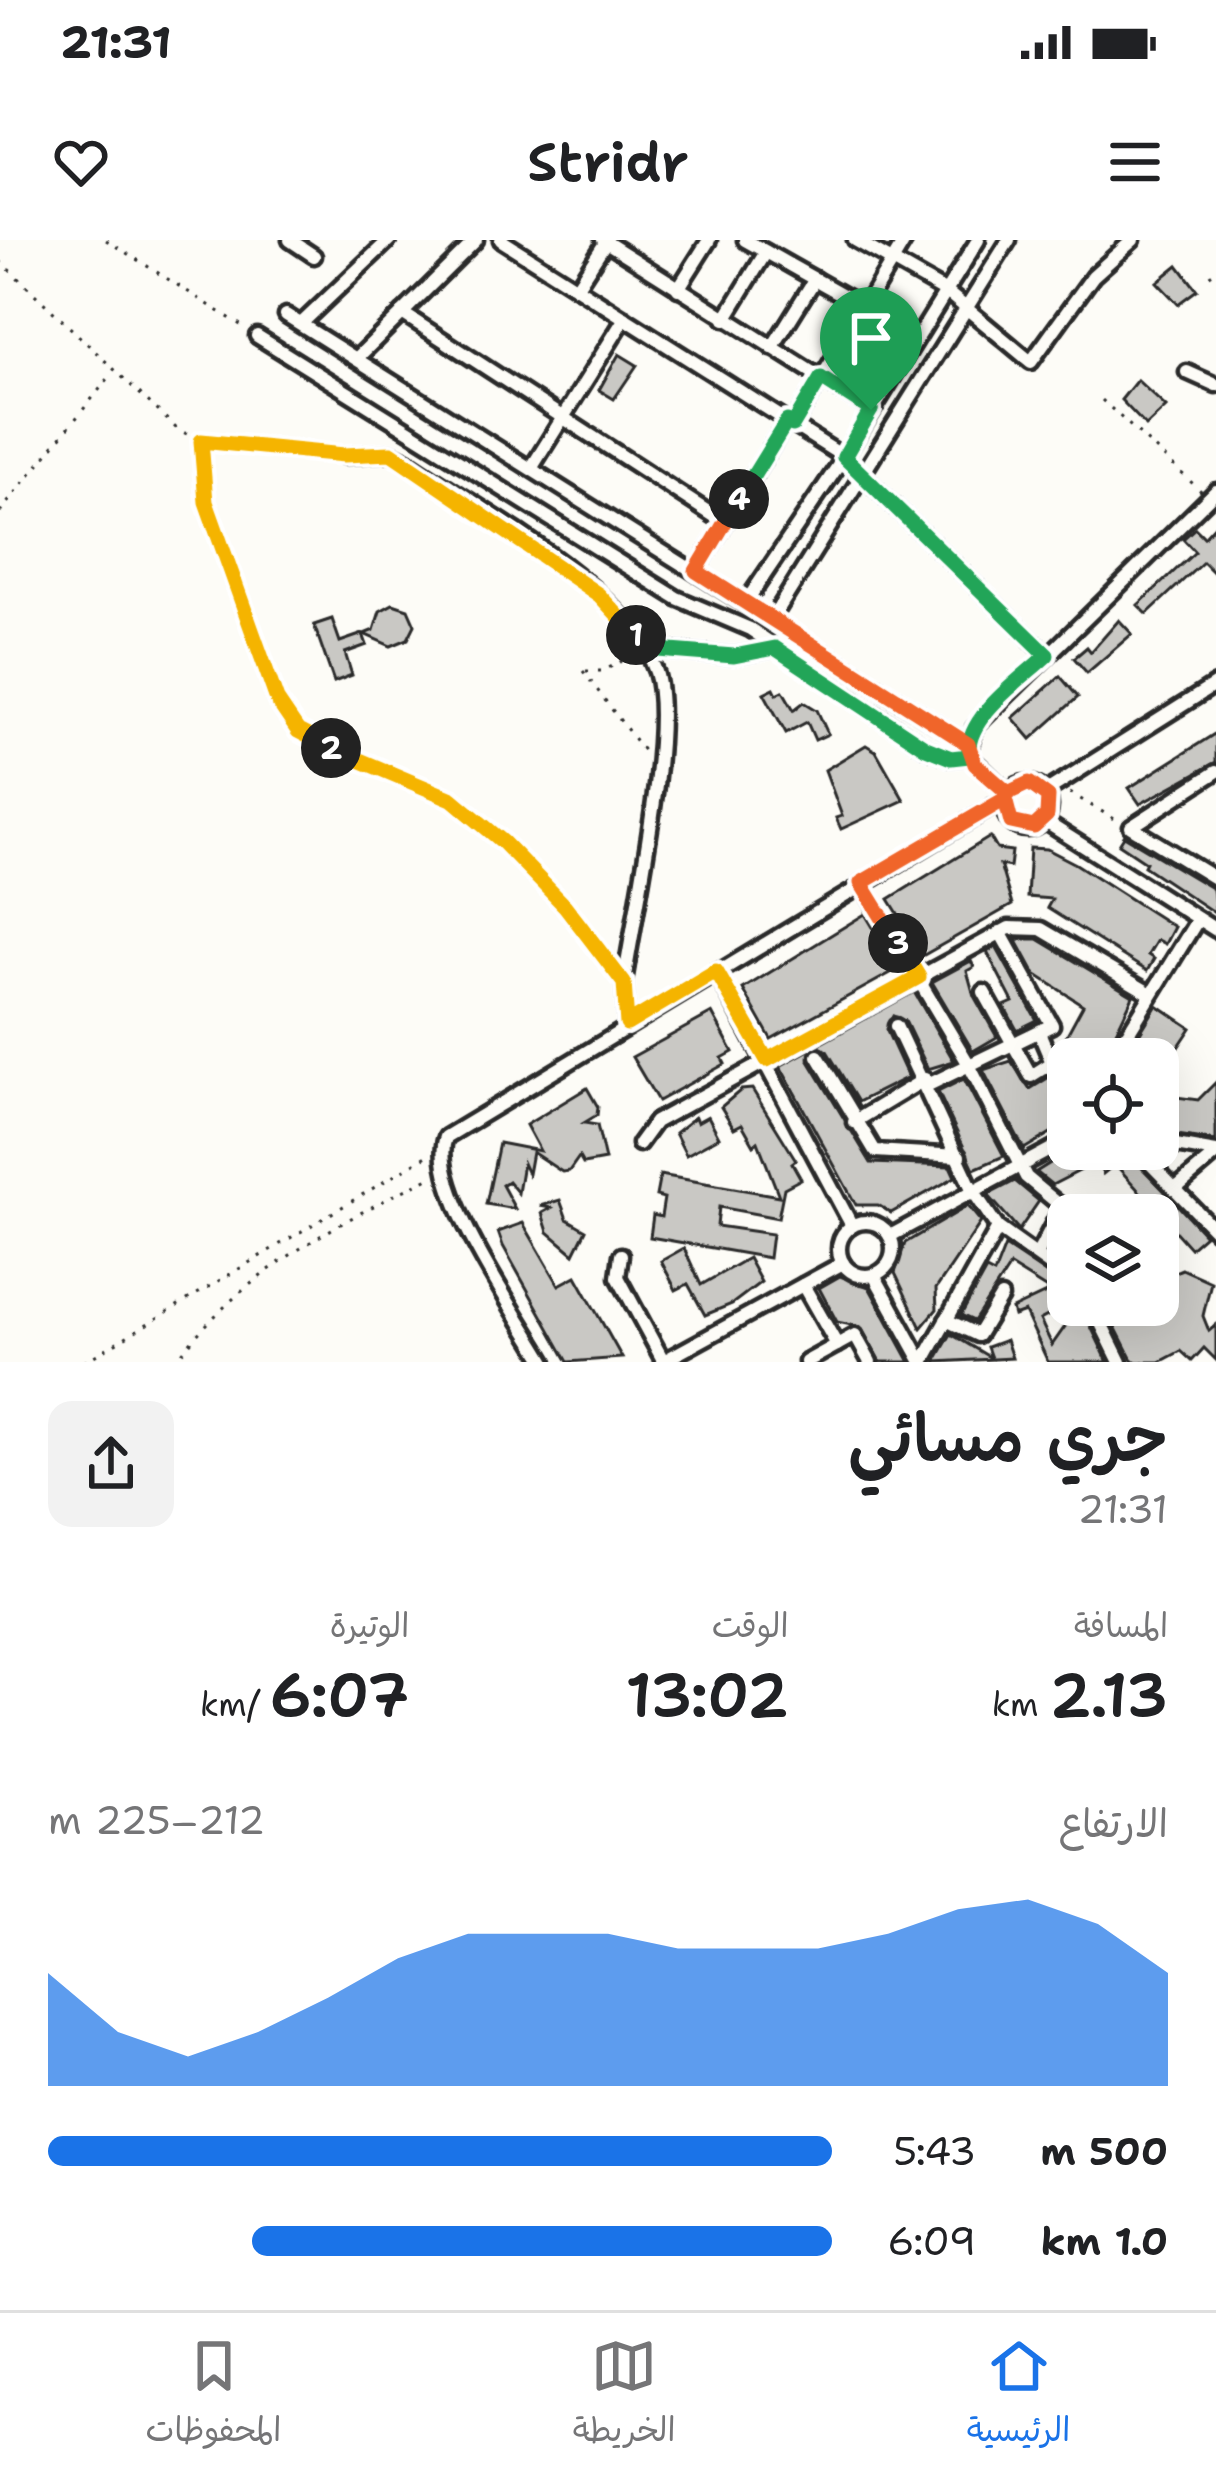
<!DOCTYPE html>
<html lang="ar">
<head>
<meta charset="utf-8">
<style>
  :root { --surface:#fff; --page:#f2f2f2; --text:#202124; --muted:#757577; --line:#e0e0e0; --accent:#1a73e8 }
  body { margin:0; font-family:"Shantell Sans","Playpen Sans Arabic",sans-serif; background:var(--page); color:var(--text); direction:rtl; height:100vh; display:flex; flex-direction:column; font-size:45px; white-space:nowrap }
  * { box-sizing:border-box; margin:0 }
  p { font-size:39px; color:var(--muted) }
  .icon { flex:none; width:66px; height:66px; fill:none; stroke:currentColor; stroke-width:2; stroke-linecap:round; stroke-linejoin:round }
  .map { position:relative; height:1122px; overflow:hidden; direction:ltr }
  .side { display:flex; flex-direction:column; background:var(--surface); flex:1 }
  .side>* { flex:none }
  .buttons { position:absolute; left:1047px; top:798px; display:grid; gap:24px }
  .buttons a { display:grid; place-items:center; width:132px; height:132px; border-radius:24px; background:var(--surface); box-shadow:0 12px 48px #0002; font-size:60px }
  .pin { position:absolute; display:grid; place-items:center; width:102px; height:102px; color:#fff; margin:-123px -51px; border-radius:50% 50% 50% 0; rotate:-45deg; box-shadow:0 0 12px #0007 }
  .pin .icon { rotate:45deg }
  .km { position:absolute; width:60px; height:60px; margin:-30px; border-radius:50%; background:#222; color:#fff; font-size:33px; line-height:60px; text-align:center }
  .round { display:grid; place-items:center; flex:none; width:126px; height:126px; border-radius:24px; background:var(--page) }
  .summary { display:flex; align-items:center; justify-content:space-between; height:204px; padding:0 48px }
  h1 { font-size:66px; font-weight:600; line-height:90px }
  .figures { display:grid; grid-template-columns:repeat(3,1fr); gap:18px; height:204px; padding:12px 48px }
  .figures div { display:grid; align-content:center }
  .figures b { font-size:60px; font-weight:600 }
  .figures small { font-size:33px; font-weight:400 }
  .figures p { font-size:33px }
  .chart { height:336px; padding:24px 48px }
  .chart p { display:flex; justify-content:space-between }
  .chart svg { width:100%; height:216px; margin-top:12px; fill:var(--accent); opacity:.7 }
  ul { padding:0 48px; list-style:none; font-size:39px }
  li { display:grid; grid-template-columns:192px 144px 1fr; align-items:center; height:90px }
  li i { height:30px; border-radius:15px; background:var(--accent) }
  .status { display:flex; justify-content:space-between; align-items:center; height:84px; padding:0 60px; background:var(--surface); direction:ltr }
  .status svg { height:33px; fill:currentColor }
  header { display:flex; justify-content:space-between; align-items:center; height:156px; padding:0 48px; background:var(--surface); font-size:54px; font-weight:600 }
  .menu { display:flex; justify-content:space-around; align-items:center; height:168px; border-top:3px solid var(--line); background:var(--surface); font-size:33px; color:var(--muted) }
  .menu a { display:grid; justify-items:center; gap:6px }
  .menu .selected { color:var(--accent) }
  .map>svg:first-child { display:block }
  .building { fill:#c9c8c4; stroke:#2b2b2b; stroke-width:3 }
  .lines { fill:none; stroke-linecap:round; stroke-linejoin:round }
  .minor-casing { stroke:#2b2b2b; stroke-width:21 }
  .path { stroke:#2b2b2b; stroke-width:3; stroke-dasharray:3 9; stroke-linecap:butt }
  .minor { stroke:#fdfcf7; stroke-width:12 }
  .split-1-casing { stroke:#fff; stroke-width:24 }
  .split-2-casing { stroke:#fff; stroke-width:24 }
  .split-3-casing { stroke:#fff; stroke-width:24 }
  .split-4-casing { stroke:#fff; stroke-width:24 }
  .split-5-casing { stroke:#fff; stroke-width:24 }
  .split-1 { stroke:#22a559; stroke-width:15 }
  .split-2 { stroke:#f5b400; stroke-width:15 }
  .split-3 { stroke:#f5b400; stroke-width:15 }
  .split-4 { stroke:#f0652b; stroke-width:15 }
  .split-5 { stroke:#22a559; stroke-width:15 }
</style>
</head>
<body>
<div class="status"><b>21:31</b><svg viewBox="0 0 49 12"><path d="M0 12V9h3v3zM5 12V6h3v6zM10 12V3h3v9zM15 12V0h3v12zM26 1h20v11H26zM47 4h2v5h-2z"/></svg></div>
<header><svg class="icon" aria-label="menu" viewBox="0 0 24 24"><path d="M4 6h16M4 12h16M4 18h16"/></svg>Stridr<svg class="icon" aria-label="heart" viewBox="0 0 24 24"><path d="M12 20l-8-8c-3-5 5-10 8-4 3-6 11-1 8 4z"/></svg></header>
<div class="map">
<svg width="1216" height="1122" viewBox="0 0 1216 1122">
  <rect width="100%" height="100%" fill="#fdfcf7"/>
  <filter id="ink" filterUnits="userSpaceOnUse"><feTurbulence type="fractalNoise" baseFrequency=".00833" numOctaves="2"/><feDisplacementMap in="SourceGraphic" scale="24" xChannelSelector="R" yChannelSelector="G"/><feConvolveMatrix kernelMatrix="1 2 1 2 8 2 1 2 1" color-interpolation-filters="sRGB"/></filter>
  <g filter="url(#ink)">
    <g class="building">
      <polygon points="1178,25 1197,50 1178,64 1157,42"/>
      <polygon points="619,114 637,125 614,159 599,150"/>
      <polygon points="1137,140 1166,167 1146,186 1121,160"/>
      <polygon points="1216,284 1216,335 1203,322 1147,374 1138,365 1195,312 1183,299 1195,288 1204,297"/>
      <polygon points="393,364 408,369 415,385 408,399 391,406 364,394 374,390 380,371"/>
      <polygon points="332,379 340,402 363,394 367,405 345,413 352,435 334,442 314,385"/>
      <polygon points="1119,380 1132,394 1087,433 1074,418 1087,407 1091,412"/>
      <polygon points="1060,436 1078,457 1031,499 1013,478"/>
      <polygon points="774,448 777,454 783,451 794,470 804,462 817,470 828,494 815,500 807,482 786,493 764,453"/>
      <polygon points="1216,493 1216,522 1140,564 1129,548"/>
      <polygon points="866,505 876,511 904,560 841,589 836,578 842,576 825,530"/>
      <polygon points="1124,596 1213,649 1216,674 1144,626 1146,622 1119,604"/>
      <polygon points="990,597 997,609 1012,611 1010,627 1000,625 1012,665 924,715 889,659"/>
      <polygon points="1030,608 1047,609 1076,624 1174,687 1165,704 1157,700 1148,715 1154,719 1147,731 1047,668 1052,659 1027,657"/>
      <polygon points="865,674 898,729 771,799 743,749"/>
      <polygon points="1016,699 1038,699 1133,756 1115,794 1094,819 1070,819 1058,811 1083,765 1035,734"/>
      <polygon points="996,707 1037,780 1017,790 1004,766 1013,762 987,712"/>
      <polygon points="971,721 974,727 967,731 974,756 997,797 973,811 932,742"/>
      <polygon points="914,752 954,821 928,829 905,781 893,776 886,789 908,837 858,862 827,811 816,806"/>
      <polygon points="1157,765 1191,788 1161,833 1169,856 1198,860 1216,842 1216,901 1158,892 1158,819 1124,819"/>
      <polygon points="712,773 733,812 722,818 725,824 658,861 632,817"/>
      <polygon points="811,809 809,821 871,923 950,926 955,937 891,973 878,965 856,965 780,826"/>
      <polygon points="1011,821 1030,849 1051,836 1068,840 1068,870 1054,891 1024,909 983,830"/>
      <polygon points="964,839 1004,916 974,929 938,852"/>
      <polygon points="587,848 598,867 597,875 584,883 597,885 605,920 583,924 579,917 569,931 562,932 532,912 528,934 523,923 518,953 508,941 502,945 515,969 486,964 499,903 540,911 526,885"/>
      <polygon points="752,849 796,920 792,923 801,939 784,948 778,978 719,967 717,986 772,994 769,1018 650,997 653,975 661,977 664,958 656,956 660,935 779,956 758,902 754,905 742,884 734,888 721,867 741,850"/>
      <polygon points="708,876 719,897 686,915 675,893 695,877 697,882"/>
      <polygon points="1073,909 1126,909 1205,995 1190,1008 1115,924 1103,934 1097,922 1052,945 1036,932"/>
      <polygon points="1015,941 1039,961 1019,990 988,955"/>
      <polygon points="560,960 567,979 586,990 574,1014 548,992 542,973 551,968 540,966"/>
      <polygon points="968,966 981,982 936,1049 937,1069 921,1088 895,1033 905,1003"/>
      <polygon points="523,983 559,1045 576,1036 622,1118 568,1122 503,1006 498,992"/>
      <polygon points="1005,1006 1068,1048 1068,1065 1040,1080 1052,1105 1069,1081 1085,1074 1108,1122 1048,1122 1025,1072 1014,1076 1012,1069 1050,1051 1010,1026 974,1081 961,1075 986,1030 994,1034"/>
      <polygon points="684,1008 701,1045 748,1018 761,1042 732,1064 705,1075 688,1044 676,1050 661,1021"/>
      <polygon points="1182,1029 1211,1042 1203,1076 1209,1091 1216,1085 1216,1120 1204,1108 1192,1121 1181,1111 1160,1122 1133,1122 1104,1065 1159,1065 1158,1039"/>
      <polygon points="840,1036 869,1047 910,1122 880,1122 861,1087 837,1082 819,1048"/>
      <polygon points="951,1094 991,1118 987,1107 1006,1100 1012,1118 935,1122"/>
    </g>
    <g class="lines">
      <defs>
        <g id="minor">
          <polyline points="290,0 314,16"/>
          <polyline points="501,0 844,217 1047,415"/>
          <polyline points="603,0 870,169"/>
          <polyline points="745,0 916,96"/>
          <polyline points="855,0 948,53 1031,122 1093,36 1133,0"/>
          <polyline points="576,48 607,0"/>
          <polyline points="678,49 709,0"/>
          <polyline points="402,73 725,283"/>
          <polyline points="286,75 968,504"/>
          <polyline points="725,79 766,12"/>
          <polyline points="303,82 389,0"/>
          <polyline points="257,96 677,358 750,389 926,508 951,518 969,516"/>
          <polyline points="772,108 815,39"/>
          <polyline points="358,117 476,0"/>
          <polyline points="1187,132 1216,145"/>
          <polyline points="793,185 905,0"/>
          <path d="M345,216L391,213L406,220C479,270 627,346 656,432C675,490 634,675 624,743L627,784"/>
          <polyline points="532,227 625,78"/>
          <polyline points="696,331 787,181"/>
          <polyline points="746,362 844,217 978,0"/>
          <polyline points="772,379 1009,0"/>
          <polyline points="645,409 734,416 775,408"/>
          <polyline points="1216,532 1131,587 1216,639"/>
          <circle cx="1027" cy="566" r="23"/>
          <polyline points="1045,552 1216,444"/>
          <polyline points="1008,553 969,516 974,488 1216,251"/>
          <polyline points="1044,581 1216,690"/>
          <polyline points="861,643 968,823 1026,937 1062,967 1037,1015"/>
          <polyline points="716,731 852,986"/>
          <polyline points="984,752 1031,836 1053,822"/>
          <polyline points="896,786 973,951 998,988 1068,1038"/>
          <polyline points="1039,792 1050,818 1068,830"/>
          <polyline points="818,816 875,911 959,916"/>
          <polyline points="1112,819 1198,679"/>
          <polyline points="928,845 1052,785 1000,692"/>
          <polyline points="854,882 925,839"/>
          <polyline points="1158,902 1216,912"/>
          <polyline points="639,904 655,882 1009,688 1041,689 1151,754"/>
          <polyline points="1136,909 1216,991"/>
          <polyline points="1175,949 1216,914"/>
          <circle cx="866" cy="1009" r="27"/>
          <polyline points="890,996 1068,900"/>
          <polyline points="621,1015 618,1037 664,1122"/>
          <polyline points="874,1035 922,1122"/>
          <polyline points="803,1045 837,1105"/>
          <polyline points="1092,1065 1120,1122"/>
          <polyline points="946,1080 978,1095 1001,1057"/>
          <path d="M545,1122C518,1075 427,946 446,897L1005,559"/>
          <polyline points="662,1122 843,1023"/>
          <polyline points="806,1122 855,1095 870,1122"/>
          <polyline points="923,1122 998,988"/>
        </g>
      </defs>
      <use href="#minor" class="minor-casing"/>
      <g class="path">
        <polyline points="106,0 247,89"/>
        <polyline points="0,21 177,189 201,201 336,214"/>
        <polyline points="1210,33 1216,43"/>
        <polyline points="1102,160 1202,252"/>
        <path d="M201,201C208,283 247,409 289,480C327,523 397,529 446,556C507,589 572,671 613,728"/>
        <polyline points="0,272 112,134"/>
        <polyline points="583,431 647,516"/>
        <polyline points="586,431 603,431 633,415"/>
        <polyline points="1070,553 1118,581"/>
        <polyline points="84,1122 430,914"/>
        <path d="M175,1122C240,1034 337,983 433,936"/>
      </g>
      <use href="#minor" class="minor"/>
    </g>
  </g>
  <g class="lines" filter="url(#ink)">
    <defs>
      <path id="split-1" d="M636,395L645,409L734,416L775,408L926,508L951,518L969,516C964,477 1022,439 1047,415L844,217L871,170"/>
      <polyline id="split-2" points="331,508 298,491 277,460 206,262 201,201 344,215 391,213 599,355 636,395"/>
      <polyline id="split-3" points="331,508 452,559 503,602 565,666 624,743 627,784 716,731 767,820 919,737 898,703"/>
      <polyline id="split-4" points="739,259 696,331 968,504 975,524 1008,553 1029,543 1048,557 1047,575 1034,587 1011,582 1005,559 861,643 898,703"/>
      <polyline id="split-5" points="739,259 787,181 793,185 821,138 871,170"/>
    </defs>
    <use href="#split-1" class="split-1-casing"/>
    <use href="#split-2" class="split-2-casing"/>
    <use href="#split-3" class="split-3-casing"/>
    <use href="#split-4" class="split-4-casing"/>
    <use href="#split-5" class="split-5-casing"/>
    <use href="#split-1" class="split-1"/>
    <use href="#split-2" class="split-2"/>
    <use href="#split-3" class="split-3"/>
    <use href="#split-4" class="split-4"/>
    <use href="#split-5" class="split-5"/>
  </g>
</svg>
<div class="buttons">
<a><svg class="icon" aria-label="locate" viewBox="0 0 24 24"><circle cx="12" cy="12" r="6"/><path d="M12 2v4M12 18v4M2 12h4M18 12h4"/></svg></a>
<a><svg class="icon" aria-label="layers" viewBox="0 0 24 24"><path d="M12 4l9 5-9 5-9-5zM3 14l9 5 9-5"/></svg></a>
</div>
<div class="pin" style="left:871px;top:170px;background:#1e9e55"><svg class="icon" aria-label="arrive" viewBox="0 0 24 24"><path d="M6 21V4h12l-3 4 3 4H6"/></svg></div>
<b class="km" style="left:636px;top:395px">1</b>
<b class="km" style="left:331px;top:508px">2</b>
<b class="km" style="left:898px;top:703px">3</b>
<b class="km" style="left:739px;top:259px">4</b>
</div>
<section class="side">
<div class="summary"><div><h1>جري مسائي</h1><p>21:31</p></div><a class="round"><svg class="icon" aria-label="share" viewBox="0 0 24 24"><path d="M12 15V3M7 8l5-5 5 5M5 13v7h14v-7"/></svg></a></div>
<div class="figures">
<div><p>المسافة</p><b>2.13<small> km</small></b></div>
<div><p>الوقت</p><b>13:02</b></div>
<div><p>الوتيرة</p><b>6:07<small> /km</small></b></div>
</div>
<div class="chart"><p><span>الارتفاع</span>212–225 m</p>
<svg viewBox="0 0 160 44" preserveAspectRatio="none"><path d="M0 44V21L10 33L20 38L30 33L40 26L50 18L60 13L70 13L80 13L90 16L100 16L110 16L120 13L130 8L140 6L150 11L160 21V44z"/></svg>
</div>
<ul>
<li><b>500 m</b>5:43<i style="width:100%"></i></li>
<li><b>1.0 km</b>6:09<i style="width:74%"></i></li>
</ul>
</section>
<nav class="menu">
<a class="selected"><svg class="icon" aria-label="home" viewBox="0 0 24 24"><path d="M3 11l9-7 9 7M6 9v11h12V9"/></svg>الرئيسية</a>
<a><svg class="icon" aria-label="map" viewBox="0 0 24 24"><path d="M3 6l6-2 6 2 6-2v14l-6 2-6-2-6 2zM9 4v14M15 6v14"/></svg>الخريطة</a>
<a><svg class="icon" aria-label="saved" viewBox="0 0 24 24"><path d="M7 4h10v16l-5-4-5 4z"/></svg>المحفوظات</a>
</nav>
</body>
</html>
